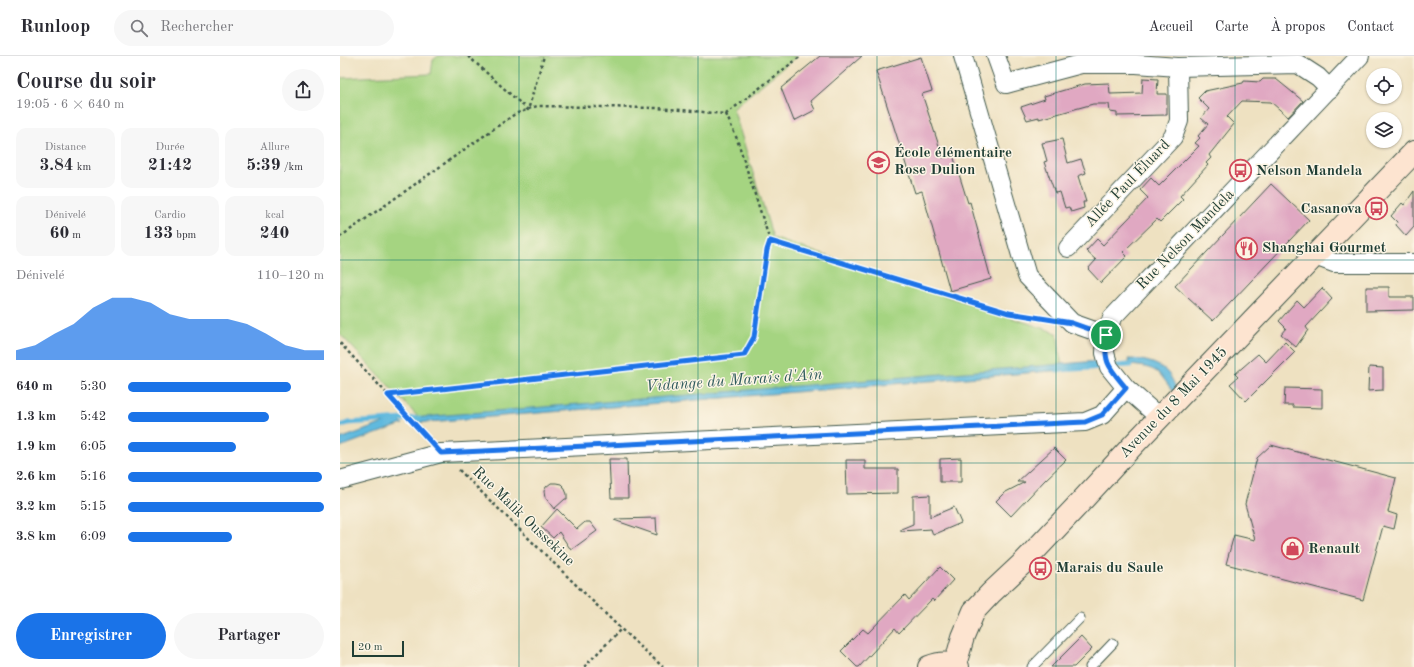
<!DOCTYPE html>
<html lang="fr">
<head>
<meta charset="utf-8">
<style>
  :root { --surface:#fff; --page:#f7f7f7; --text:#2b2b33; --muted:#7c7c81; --line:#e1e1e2; --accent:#1a73e8 }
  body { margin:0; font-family:"Old Standard TT",serif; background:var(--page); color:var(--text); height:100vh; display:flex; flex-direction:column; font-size:15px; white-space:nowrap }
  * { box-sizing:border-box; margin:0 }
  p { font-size:13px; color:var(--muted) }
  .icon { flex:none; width:22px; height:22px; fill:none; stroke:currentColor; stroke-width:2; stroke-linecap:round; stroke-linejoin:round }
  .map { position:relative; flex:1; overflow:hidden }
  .details { display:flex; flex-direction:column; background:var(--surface); width:340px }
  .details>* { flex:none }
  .fabs { position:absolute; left:1026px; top:12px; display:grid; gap:8px }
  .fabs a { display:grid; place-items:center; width:36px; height:36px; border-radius:50%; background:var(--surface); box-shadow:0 1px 3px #0004; font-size:20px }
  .scale { position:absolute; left:12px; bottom:10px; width:52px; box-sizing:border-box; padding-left:4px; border:2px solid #1f3d34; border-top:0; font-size:11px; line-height:14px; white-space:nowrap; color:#1f3d34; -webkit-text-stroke:3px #fcf5e5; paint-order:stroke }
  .pin { position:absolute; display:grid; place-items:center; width:34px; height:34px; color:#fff; margin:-17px; border:2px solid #fff; border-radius:50%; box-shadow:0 1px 4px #0007 }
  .round { display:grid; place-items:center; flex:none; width:42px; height:42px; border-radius:21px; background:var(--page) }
  .summary { display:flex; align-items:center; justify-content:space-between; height:68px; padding:0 16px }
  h1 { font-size:22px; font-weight:600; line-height:30px }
  .figures { display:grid; grid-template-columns:repeat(3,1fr); gap:6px; height:68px; padding:4px 16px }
  .figures div { display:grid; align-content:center; border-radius:10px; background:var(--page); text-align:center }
  .figures b { font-size:17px; font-weight:600 }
  .figures small { font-size:11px; font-weight:400 }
  .figures p { font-size:11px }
  .chart { height:112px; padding:8px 16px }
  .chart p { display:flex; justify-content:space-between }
  .chart svg { width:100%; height:72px; margin-top:4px; fill:var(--accent); opacity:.7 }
  .primary-button { display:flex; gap:8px; margin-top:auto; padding:8px 16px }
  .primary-button a { flex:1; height:46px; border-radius:24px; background:var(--accent); color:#fff; font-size:16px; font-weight:600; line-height:46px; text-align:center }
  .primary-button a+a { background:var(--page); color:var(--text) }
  ul { padding:0 16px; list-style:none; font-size:13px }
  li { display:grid; grid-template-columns:64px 48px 1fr; align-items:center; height:30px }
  li i { height:10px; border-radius:5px; background:var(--accent) }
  header { display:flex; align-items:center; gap:24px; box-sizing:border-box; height:56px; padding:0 20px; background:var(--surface); border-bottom:1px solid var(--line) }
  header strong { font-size:19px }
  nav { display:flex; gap:22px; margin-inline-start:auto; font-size:14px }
  .search { width:280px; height:36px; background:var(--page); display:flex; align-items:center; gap:10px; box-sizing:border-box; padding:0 14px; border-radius:22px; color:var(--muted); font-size:15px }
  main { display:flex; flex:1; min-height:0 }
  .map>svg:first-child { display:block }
  .green { fill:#a5d481; stroke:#62885a }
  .water { fill:#61b9de; stroke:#407b89 }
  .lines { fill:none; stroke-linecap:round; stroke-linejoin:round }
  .stream { stroke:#61b9de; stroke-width:5 }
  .building { fill:#e0a8c2 }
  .lane-casing { stroke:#3e5649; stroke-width:11 }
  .street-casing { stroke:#3e5649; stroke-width:20 }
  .secondary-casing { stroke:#3e5649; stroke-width:24 }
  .path { stroke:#3e5649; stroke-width:2.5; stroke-dasharray:3 3; stroke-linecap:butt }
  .lane { stroke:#fff; stroke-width:9 }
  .street { stroke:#fff; stroke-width:18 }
  .secondary { stroke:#fde4d0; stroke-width:22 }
  .route-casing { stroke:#fff; stroke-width:8 }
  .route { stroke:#1a73e8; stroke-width:5 }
  .grid { fill:none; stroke:#0f766e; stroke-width:1; stroke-opacity:0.55 }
  .labels { text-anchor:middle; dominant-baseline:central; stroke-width:3; stroke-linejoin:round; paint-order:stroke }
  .poi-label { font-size:15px; font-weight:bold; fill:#1f3d34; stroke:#fcf5e5; text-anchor:start }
  .street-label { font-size:15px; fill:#1f3d34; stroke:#fcf5e5 }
  .water-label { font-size:16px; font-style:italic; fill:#305c5e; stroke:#fcf5e5 }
</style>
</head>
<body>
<header>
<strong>Runloop</strong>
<div class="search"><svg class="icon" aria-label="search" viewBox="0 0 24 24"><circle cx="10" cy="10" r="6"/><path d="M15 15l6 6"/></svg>Rechercher</div>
<nav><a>Accueil</a><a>Carte</a><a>À propos</a><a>Contact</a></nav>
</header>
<main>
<section class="details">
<div class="summary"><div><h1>Course du soir</h1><p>19:05 · 6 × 640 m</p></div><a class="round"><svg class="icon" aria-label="share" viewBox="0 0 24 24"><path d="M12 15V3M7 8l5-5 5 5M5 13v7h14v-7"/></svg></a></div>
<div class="figures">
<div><p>Distance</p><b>3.84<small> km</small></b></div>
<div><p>Durée</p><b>21:42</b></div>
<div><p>Allure</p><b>5:39<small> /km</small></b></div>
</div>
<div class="figures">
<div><p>Dénivelé</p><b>60<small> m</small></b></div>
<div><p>Cardio</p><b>133<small> bpm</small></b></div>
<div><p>kcal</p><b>240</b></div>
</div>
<div class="chart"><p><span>Dénivelé</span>110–120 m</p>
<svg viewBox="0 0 160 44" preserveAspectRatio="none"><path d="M0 44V38L10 35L20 28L30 22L40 12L50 6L60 6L70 9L80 16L90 19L100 19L110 19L120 22L130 28L140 35L150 38L160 38V44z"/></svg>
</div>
<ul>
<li><b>640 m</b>5:30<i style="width:83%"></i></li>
<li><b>1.3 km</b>5:42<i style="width:72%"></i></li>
<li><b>1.9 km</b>6:05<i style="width:55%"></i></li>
<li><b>2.6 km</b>5:16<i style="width:99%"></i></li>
<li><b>3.2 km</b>5:15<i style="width:100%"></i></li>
<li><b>3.8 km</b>6:09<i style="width:53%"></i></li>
</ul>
<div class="primary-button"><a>Enregistrer</a><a>Partager</a></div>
</section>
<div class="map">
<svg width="1074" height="611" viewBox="0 0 1074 611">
  <rect width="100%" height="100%" fill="#fcf5e5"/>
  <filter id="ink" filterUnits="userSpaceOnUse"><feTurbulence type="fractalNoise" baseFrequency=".025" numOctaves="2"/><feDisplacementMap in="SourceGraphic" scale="8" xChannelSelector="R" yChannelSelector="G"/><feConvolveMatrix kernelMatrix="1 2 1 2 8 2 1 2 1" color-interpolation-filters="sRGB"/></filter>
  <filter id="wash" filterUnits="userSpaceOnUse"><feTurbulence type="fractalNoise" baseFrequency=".012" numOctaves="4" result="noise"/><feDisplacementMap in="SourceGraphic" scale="16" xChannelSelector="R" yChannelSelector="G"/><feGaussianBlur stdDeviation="0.9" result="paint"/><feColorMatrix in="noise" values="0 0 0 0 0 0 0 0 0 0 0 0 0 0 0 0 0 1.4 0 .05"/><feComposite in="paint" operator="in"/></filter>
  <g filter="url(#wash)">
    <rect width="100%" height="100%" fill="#eee1c1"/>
    <polygon class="green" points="98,0 457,0 393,52 433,182 717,277 722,312 81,364 0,278 0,22 91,18 93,4"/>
    <g class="water">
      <path d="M788,303C801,303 818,306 827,316C831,320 834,327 836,332L833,336C818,314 817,312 790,309Z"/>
      <polygon points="758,305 760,311 77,367 71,362"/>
      <polygon points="57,362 63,368 0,391 0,383"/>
    </g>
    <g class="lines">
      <g class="stream">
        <polyline points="773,310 790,309"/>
        <polyline points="717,314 765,311"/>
        <polyline points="0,370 8,367 79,362"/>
      </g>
    </g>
    <g id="blocks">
      <g class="building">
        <polygon points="480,0 522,0 471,45 475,54 454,65 441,32"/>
        <polygon points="581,1 592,35 582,38 603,102 613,99 628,147 630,146 651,223 610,235 582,135 575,137 536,15"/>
        <polygon points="803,22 818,23 817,38 827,38 827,59 777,60 777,57 770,56 769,48 753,48 699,63 699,61 687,64 681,51 705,43 704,40 745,28 769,27 770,38 802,37"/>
        <polygon points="923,23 936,23 963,45 948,61 931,46 902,45 887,61 894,68 869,99 871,102 866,107 868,109 840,140 843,143 820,166 817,163 783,196 787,200 761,227 748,213 756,204 746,195 757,183 763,189 808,142 800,134 811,122 819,130 859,90 855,87 860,82 858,80 868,68 861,62 869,53 858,42 865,35 903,27 904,25 920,26"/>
        <polygon points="722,83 728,107 741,103 746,117 738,120 746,146 743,146 744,152 731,156 729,151 725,152 720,136 715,137 704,106 707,105 702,87"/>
        <polygon points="931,128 969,164 873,265 835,230"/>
        <polygon points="1074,135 1074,171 1066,180 1056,169 1057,166 1051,160 1062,147 1064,149"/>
        <polygon points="1026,231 1049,231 1049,241 1074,241 1074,254 1026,255"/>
        <polygon points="982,232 992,243 966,271 968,274 956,291 941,278 946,272 939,265 957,244 964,251"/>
        <polygon points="945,286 955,296 906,345 890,328 898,321 895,318 918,298 926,306"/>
        <polygon points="1029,311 1043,312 1043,334 1028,335"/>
        <polygon points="945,332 982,333 982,352 953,351 953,349 944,349"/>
        <polygon points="931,389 1056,422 1048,456 1057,459 1054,473 1043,470 1023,544 886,508 894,479 915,484 905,448 917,402"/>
        <polygon points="714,392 726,404 705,424 671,460 656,445 664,437 685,426 677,426"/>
        <polygon points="621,402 621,426 600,426 600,403"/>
        <polygon points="269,403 287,403 288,442 271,442"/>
        <polygon points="506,404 525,404 525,413 558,413 558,437 507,438"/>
        <polygon points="211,427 216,427 221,428 224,431 227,438 227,443 225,443 214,453 205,441 204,435 206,431"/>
        <polygon points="590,439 590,461 614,451 621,467 593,479 591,473 561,475 561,473 573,468 573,440"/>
        <polygon points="217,453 237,473 245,466 250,466 257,475 231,494 219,476 213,482 201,471"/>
        <polygon points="316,462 317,479 274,464 275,463"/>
        <polygon points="600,511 613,524 594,545 592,543 559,577 555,572 519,611 517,611 501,595 523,573 528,577 565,539 569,544"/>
        <polygon points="741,581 752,593 734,611 711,611"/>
      </g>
    </g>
  </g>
  <g filter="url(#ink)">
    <use href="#blocks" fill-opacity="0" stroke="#3e5649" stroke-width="1"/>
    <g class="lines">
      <defs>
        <g id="lane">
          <polyline points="692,611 740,562"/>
          <polyline points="750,611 773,587"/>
        </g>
        <g id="street">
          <polyline points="623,0 687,220 732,267 766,279"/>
          <polyline points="656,0 666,28 741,8 796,8 838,11 958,8 978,21 990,33"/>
          <polyline points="728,192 833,81 839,65 838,11"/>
          <polyline points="975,200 994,207 1074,207"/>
          <polyline points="820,362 786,332 769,311 765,297 766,279 772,262 1020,0"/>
          <polyline points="0,424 101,397 745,366 762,359 786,332"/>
        </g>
        <g id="secondary">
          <polyline points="615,609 623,581 634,555 651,537 683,507 736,451 795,387 1074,96"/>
          <path d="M589,611C599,607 609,606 618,611"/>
        </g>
      </defs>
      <use href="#lane" class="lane-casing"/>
      <use href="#street" class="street-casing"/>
      <use href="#secondary" class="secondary-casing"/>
      <g class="path">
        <polyline points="128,0 188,54 204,0"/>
        <polyline points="386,58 397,83 430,185 669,257 702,262"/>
        <polyline points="0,181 175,58 197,50 317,52 386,58 461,0"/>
        <polyline points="0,287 89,383"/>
        <polyline points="48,339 404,299 414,281 427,194 430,185"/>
        <polyline points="119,414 281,573 323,611"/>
        <polyline points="244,611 281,573"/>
      </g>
      <use href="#lane" class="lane"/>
      <use href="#street" class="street"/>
      <use href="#secondary" class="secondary"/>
    </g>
  </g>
  <g class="lines" filter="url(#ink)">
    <defs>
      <path id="route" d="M430,185L669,257L732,267L766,279C764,308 768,310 786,332L762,359L745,366L101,397L48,339L404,299L414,281L427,194Z"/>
    </defs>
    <use href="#route" class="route-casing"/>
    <use href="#route" class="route"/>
  </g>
  <path class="grid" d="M179,0V611M358,0V611M537,0V611M716,0V611M895,0V611M0,204H1074M0,407H1074"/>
  <defs>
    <symbol id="school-ring" viewBox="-11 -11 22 22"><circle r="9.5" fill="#fcf5e5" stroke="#d1495b" stroke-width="1.5"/><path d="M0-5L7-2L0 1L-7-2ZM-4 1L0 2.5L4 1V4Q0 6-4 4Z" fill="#d1495b"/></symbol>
    <symbol id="bus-ring" viewBox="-11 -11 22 22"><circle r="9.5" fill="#fcf5e5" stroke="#d1495b" stroke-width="1.5"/><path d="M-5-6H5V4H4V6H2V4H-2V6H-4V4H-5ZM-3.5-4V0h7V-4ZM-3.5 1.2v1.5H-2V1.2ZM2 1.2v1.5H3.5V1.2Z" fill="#d1495b"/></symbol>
    <symbol id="restaurant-ring" viewBox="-11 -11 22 22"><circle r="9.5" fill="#fcf5e5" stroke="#d1495b" stroke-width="1.5"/><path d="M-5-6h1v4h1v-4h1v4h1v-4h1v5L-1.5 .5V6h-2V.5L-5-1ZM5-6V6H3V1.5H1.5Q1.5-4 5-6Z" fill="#d1495b"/></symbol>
    <symbol id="shop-ring" viewBox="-11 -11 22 22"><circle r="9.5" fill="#fcf5e5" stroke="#d1495b" stroke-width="1.5"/><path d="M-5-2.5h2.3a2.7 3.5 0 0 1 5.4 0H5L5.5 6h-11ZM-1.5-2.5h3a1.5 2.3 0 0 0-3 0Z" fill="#d1495b"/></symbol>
  </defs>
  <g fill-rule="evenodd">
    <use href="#school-ring" x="526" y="94" width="25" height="25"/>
    <use href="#bus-ring" x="888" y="102" width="25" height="25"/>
    <use href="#bus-ring" x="1024" y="140" width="25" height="25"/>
    <use href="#restaurant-ring" x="894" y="180" width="25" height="25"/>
    <use href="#shop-ring" x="940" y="480" width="25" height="25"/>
    <use href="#bus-ring" x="688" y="500" width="25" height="25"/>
  </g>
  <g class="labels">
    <g class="poi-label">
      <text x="554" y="97">École élémentaire<tspan x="554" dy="17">Rose Dulion</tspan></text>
      <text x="916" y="115">Nelson Mandela</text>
      <text x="1022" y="153" text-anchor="end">Casanova</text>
      <text x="922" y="192">Shanghai Gourmet</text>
      <text x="968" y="493">Renault</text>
      <text x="716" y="512">Marais du Saule</text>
    </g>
    <g class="street-label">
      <text transform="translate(788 128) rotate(-46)">Allée Paul Éluard</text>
      <text transform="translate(846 184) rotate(-46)">Rue Nelson Mandela</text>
      <text transform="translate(834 347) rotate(-46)">Avenue du 8 Mai 1945</text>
      <text transform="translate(183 461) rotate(44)">Rue Malik Oussekine</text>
    </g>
    <g class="water-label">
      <text transform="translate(394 325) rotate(-4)">Vidange du Marais d'Ain</text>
    </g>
  </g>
</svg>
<div class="fabs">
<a><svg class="icon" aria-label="locate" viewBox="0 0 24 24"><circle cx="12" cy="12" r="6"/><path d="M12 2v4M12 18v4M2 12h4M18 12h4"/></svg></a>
<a><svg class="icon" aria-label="layers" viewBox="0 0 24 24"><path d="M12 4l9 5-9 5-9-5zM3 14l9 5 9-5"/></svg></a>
</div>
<div class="scale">20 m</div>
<div class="pin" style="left:766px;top:279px;background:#1e9e55"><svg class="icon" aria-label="arrive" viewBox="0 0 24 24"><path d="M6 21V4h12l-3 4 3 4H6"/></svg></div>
</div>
</main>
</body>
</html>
